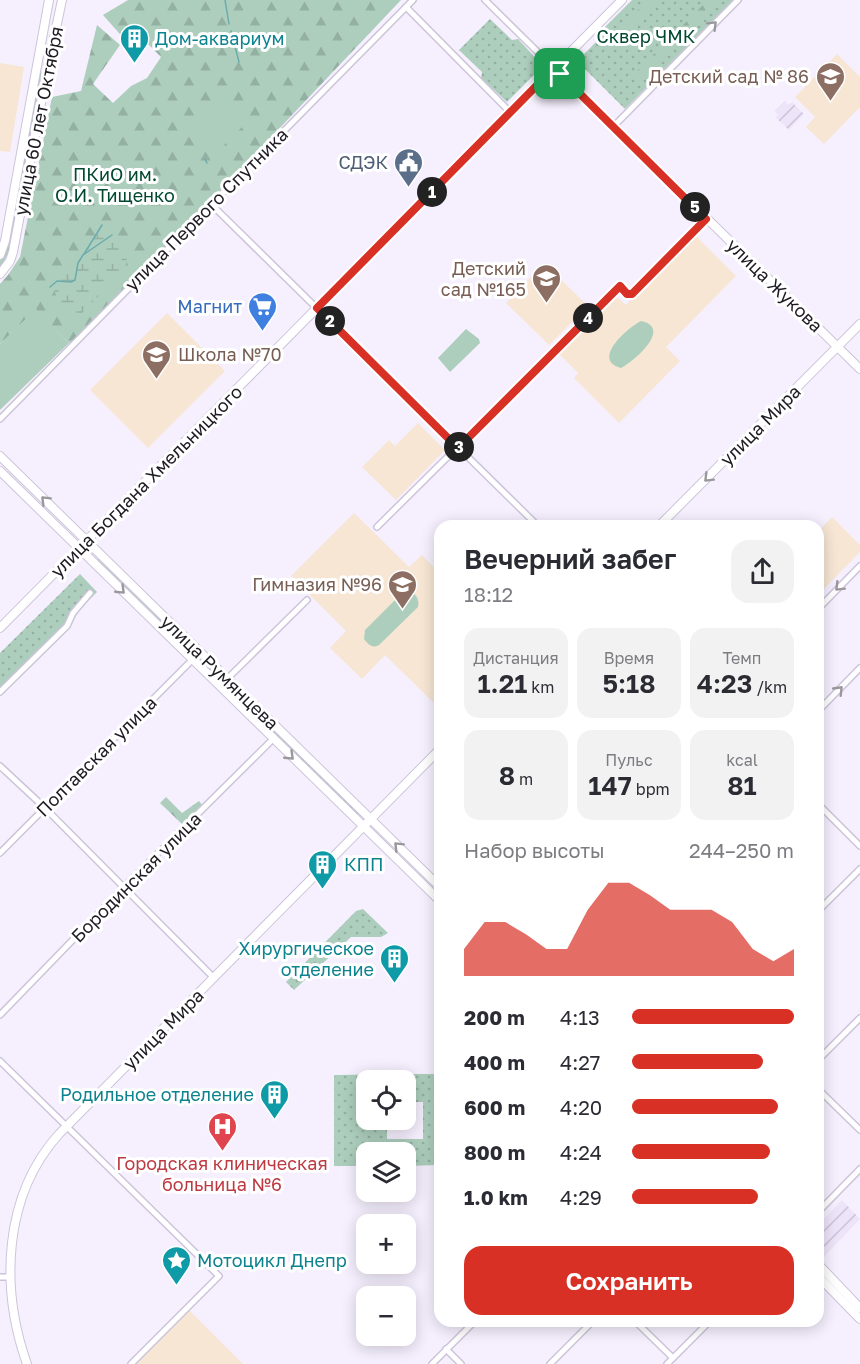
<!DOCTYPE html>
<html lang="ru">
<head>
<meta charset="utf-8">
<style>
  :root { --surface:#fff; --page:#f2f2f3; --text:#2b2b33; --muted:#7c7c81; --accent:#d93025 }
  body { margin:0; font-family:"Golos Text",sans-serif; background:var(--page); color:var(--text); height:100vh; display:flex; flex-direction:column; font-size:22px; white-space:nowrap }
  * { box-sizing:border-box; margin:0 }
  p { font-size:20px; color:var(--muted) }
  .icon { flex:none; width:33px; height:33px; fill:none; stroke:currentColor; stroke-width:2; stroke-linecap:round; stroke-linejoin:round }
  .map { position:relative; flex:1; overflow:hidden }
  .side { position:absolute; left:434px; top:520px; width:390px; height:807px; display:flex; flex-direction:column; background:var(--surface); border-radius:18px; box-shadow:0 3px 15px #0003 }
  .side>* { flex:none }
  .controls { position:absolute; left:356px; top:1070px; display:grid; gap:12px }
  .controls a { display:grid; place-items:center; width:60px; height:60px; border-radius:12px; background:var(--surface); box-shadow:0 3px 15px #0003; font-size:30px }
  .pin { position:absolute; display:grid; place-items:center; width:51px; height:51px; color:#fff; margin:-26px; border-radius:12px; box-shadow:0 3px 9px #0006 }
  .km { position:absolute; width:30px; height:30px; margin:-15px; border-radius:50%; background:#222; color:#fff; font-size:16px; line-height:30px; text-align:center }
  .round { display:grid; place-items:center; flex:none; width:63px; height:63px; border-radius:18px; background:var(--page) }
  .head { display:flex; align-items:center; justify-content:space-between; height:102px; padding:0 30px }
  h1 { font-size:27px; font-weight:600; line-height:45px }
  .metrics { display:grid; grid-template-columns:repeat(3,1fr); gap:9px; height:102px; padding:6px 30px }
  .metrics div { display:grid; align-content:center; border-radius:15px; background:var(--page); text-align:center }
  .metrics b { font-size:26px; font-weight:600 }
  .metrics small { font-size:16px; font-weight:400 }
  .metrics p { font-size:16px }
  .chart { height:168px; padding:12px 30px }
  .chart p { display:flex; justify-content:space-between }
  .chart svg { width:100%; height:108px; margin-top:6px; fill:var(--accent); opacity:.7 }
  .primary-button { display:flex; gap:12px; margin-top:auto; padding:12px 30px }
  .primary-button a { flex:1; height:69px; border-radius:18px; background:var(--accent); color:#fff; font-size:24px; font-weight:600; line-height:69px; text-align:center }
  ul { padding:0 30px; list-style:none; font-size:20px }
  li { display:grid; grid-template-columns:96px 72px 1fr; align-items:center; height:45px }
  li i { height:15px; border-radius:8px; background:var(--accent) }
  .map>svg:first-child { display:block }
  .industrial { fill:url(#industrial-furrows) }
  .education { fill:#f7e6d4 }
  .grass { fill:url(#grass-dots) }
  .forest { fill:url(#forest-firs) }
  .wetland { fill:url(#wetland-marsh) }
  .garden { fill:#adcebd }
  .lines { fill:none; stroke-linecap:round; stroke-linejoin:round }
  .stream { stroke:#6aacad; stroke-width:1.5 }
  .minor-casing { stroke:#cdc4da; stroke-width:8 }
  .secondary-casing { stroke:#cdc4da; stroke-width:10 }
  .minor { stroke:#fff; stroke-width:5 }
  .secondary { stroke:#fff; stroke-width:8 }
  .oneway { stroke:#9a989c }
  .route-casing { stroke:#fff; stroke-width:12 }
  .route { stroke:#d93025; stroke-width:8 }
  .labels { text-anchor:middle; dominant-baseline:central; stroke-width:6; stroke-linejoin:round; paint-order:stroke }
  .park-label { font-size:18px; fill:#004830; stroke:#fff }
  .culture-label { font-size:18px; fill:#0d838f; stroke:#fff; text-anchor:start }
  .education-label { font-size:18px; fill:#785e54; stroke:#fff; text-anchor:end }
  .street-label { font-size:18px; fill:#1f1b23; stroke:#fff }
  .service-label { font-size:18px; fill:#4e5e75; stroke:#fff; text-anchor:end }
  .shop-label { font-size:18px; fill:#366cbe; stroke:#fff; text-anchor:end }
  .health-label { font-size:18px; fill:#be3a42; stroke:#fff }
</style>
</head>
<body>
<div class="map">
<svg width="860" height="1364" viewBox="0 0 860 1364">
  <defs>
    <pattern id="industrial-furrows" width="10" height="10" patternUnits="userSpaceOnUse" patternTransform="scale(1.5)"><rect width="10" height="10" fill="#eee4fa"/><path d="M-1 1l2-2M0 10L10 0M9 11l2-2" fill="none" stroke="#ccc3d6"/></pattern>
    <pattern id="grass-dots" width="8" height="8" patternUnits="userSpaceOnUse" patternTransform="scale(1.5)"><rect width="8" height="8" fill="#adcebd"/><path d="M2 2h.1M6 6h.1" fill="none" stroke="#94b0a2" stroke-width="1.8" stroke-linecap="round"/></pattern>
    <pattern id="forest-firs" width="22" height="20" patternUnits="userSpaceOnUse" patternTransform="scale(1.5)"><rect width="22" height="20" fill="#adcebd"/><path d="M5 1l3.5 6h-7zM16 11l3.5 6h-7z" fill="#94b0a2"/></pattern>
    <pattern id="wetland-marsh" width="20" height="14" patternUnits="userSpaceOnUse" patternTransform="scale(1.5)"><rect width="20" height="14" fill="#adcebd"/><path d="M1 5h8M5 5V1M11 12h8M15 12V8" fill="none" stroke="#94b0a2"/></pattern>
  </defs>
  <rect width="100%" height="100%" fill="#f6f0fe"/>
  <g class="industrial">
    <polygon points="785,101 788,105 792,102 804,114 789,130 775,117 778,115 775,111"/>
    <polygon points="842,1200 860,1219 823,1258 818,1253 818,1225"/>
  </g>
  <g class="education">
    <polygon points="837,54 860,77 860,107 824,144 806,127 815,117 795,97"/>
    <polygon points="0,63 24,67 10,152 0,151"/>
    <polygon points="695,235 736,276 666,347 680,361 619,423 574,378 578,373 557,352 615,295 626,305"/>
    <polygon points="544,263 588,306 549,345 506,303"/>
    <polygon points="167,313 225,371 148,448 90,390"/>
    <polygon points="418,423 445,450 396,500 362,467 389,440 395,446"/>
    <polygon points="354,513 409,567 422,555 439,573 439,708 385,655 362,679 330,648 346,631 291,576"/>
    <polygon points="832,517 860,545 860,552 818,595 818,532"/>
    <polygon points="189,1310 243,1364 135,1364"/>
  </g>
  <g class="grass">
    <polygon points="632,0 733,0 625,109 577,61 607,31 605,27"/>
    <polygon points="490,19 512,40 518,39 543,66 507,102 481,78 482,72 459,50"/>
    <polygon points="39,72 43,73 10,250 0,268 0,261 2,256"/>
    <polygon points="98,559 359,813 357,815 97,561"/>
    <polygon points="80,574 97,592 0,688 0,653"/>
    <polygon points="363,909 388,933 381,937 351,937 294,990 286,982 356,911"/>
    <polygon points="405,1074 405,1102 405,1080 366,1080 366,1119 387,1119 387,1139 423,1139 423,1102 406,1102 406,1074 439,1074 439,1165 405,1166 405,1152 366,1152 366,1166 334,1166 334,1075"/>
  </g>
  <g class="forest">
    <polygon points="128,0 401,0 221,190 74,341 69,343 36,310 0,344 0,284 8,275 20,257 52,97 81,91 97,25 120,45 93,84 113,103 131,86 147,78 161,57 143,39 126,41 103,15"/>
    <polygon points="648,0 662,0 609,52 603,46"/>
    <polygon points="708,0 721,0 638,83 632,76"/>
    <polygon points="166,797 182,813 199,801 203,806 183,825 160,803"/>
  </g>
  <path class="wetland" d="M102,230L108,231C120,244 133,253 123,271L82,313C72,315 68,313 63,305C58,298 52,292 55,283C58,274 70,270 76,264C87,255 90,239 102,230Z"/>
  <g class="garden">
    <polygon points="224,102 245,124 217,152 195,131"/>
    <polygon points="36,309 69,343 0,410 0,344"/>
    <path d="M641,321C673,328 634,361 621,368C591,360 626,329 641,321Z"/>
    <polygon points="466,329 479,339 480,343 450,372 438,358"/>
    <path d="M407,590C415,592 420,599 418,607L379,645C372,649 368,644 364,639L365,630L403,592Z"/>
  </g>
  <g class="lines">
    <g class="stream">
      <polyline points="225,0 229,24"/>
      <polyline points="231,31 239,62"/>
      <polyline points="205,159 207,163"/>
      <polyline points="84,254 102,225"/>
      <polyline points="50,287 57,281 71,282 75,280 78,263 83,255 112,235"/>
    </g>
    <defs>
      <g id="minor">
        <polyline points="485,0 554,68"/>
        <polyline points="406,7 510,112"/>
        <polyline points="613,127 738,0"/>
        <polyline points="211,204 538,526"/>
        <polyline points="0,419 413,0"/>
        <polyline points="377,527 620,286 627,294 632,294 706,219"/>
        <polyline points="818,609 860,566"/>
        <polyline points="227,679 307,600"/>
        <polyline points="0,692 67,626 73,613 90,593"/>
        <polyline points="818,711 860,668"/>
        <polyline points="0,766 44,807 214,978"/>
        <polyline points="818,804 860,846"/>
        <polyline points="0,853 192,660"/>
        <polyline points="818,911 860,869"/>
        <polyline points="0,1015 124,887 273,739"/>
        <polyline points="818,1060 860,1018"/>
        <polyline points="0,1061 219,1276 131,1364"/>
        <polyline points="818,1089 860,1130"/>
        <polyline points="818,1212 860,1169"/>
        <polyline points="0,1277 7,1277"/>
        <polyline points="636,1322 673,1358"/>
        <polyline points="446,1349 461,1364"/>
        <polyline points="432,1364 474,1322"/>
        <polyline points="550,1364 592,1322"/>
        <polyline points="667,1364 709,1322"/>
      </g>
      <g id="secondary">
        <polyline points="554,68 860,369"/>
        <polyline points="0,255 5,241 49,0"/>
        <polyline points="0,274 10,261 13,252 47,71 62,0"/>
        <polyline points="0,456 440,887"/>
        <polyline points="0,471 440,901"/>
        <polyline points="659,526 860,324"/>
        <polyline points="0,628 622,0"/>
        <polyline points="818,1264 860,1308"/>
        <polyline points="818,1276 860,1319"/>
        <path d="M27,1364C0,1288 3,1196 59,1134L440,749"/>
      </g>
    </defs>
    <use href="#minor" class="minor-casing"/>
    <use href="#secondary" class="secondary-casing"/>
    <use href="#minor" class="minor"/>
    <use href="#secondary" class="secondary"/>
  </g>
  <defs><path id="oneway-chevron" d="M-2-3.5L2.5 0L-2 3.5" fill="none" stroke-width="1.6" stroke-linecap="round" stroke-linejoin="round" transform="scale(1.5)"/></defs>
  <g class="oneway">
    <use href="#oneway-chevron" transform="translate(713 25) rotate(-45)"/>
    <use href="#oneway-chevron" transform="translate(708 478) rotate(135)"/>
    <use href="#oneway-chevron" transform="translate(45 500) rotate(-135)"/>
    <use href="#oneway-chevron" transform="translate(839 587) rotate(135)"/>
    <use href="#oneway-chevron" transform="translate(121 590) rotate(44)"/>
    <use href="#oneway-chevron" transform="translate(839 690) rotate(-46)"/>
    <use href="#oneway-chevron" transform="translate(290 756) rotate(44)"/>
    <use href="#oneway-chevron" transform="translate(398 846) rotate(-135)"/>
  </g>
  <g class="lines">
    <defs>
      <polygon id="route" points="554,68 706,219 632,294 627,294 620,286 458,448 317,308"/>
    </defs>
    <use href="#route" class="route-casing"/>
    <use href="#route" class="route"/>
  </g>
  <defs>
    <symbol id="building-pin" viewBox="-11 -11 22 30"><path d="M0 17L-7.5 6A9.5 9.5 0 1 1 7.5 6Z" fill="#0f9aa8" stroke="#fff"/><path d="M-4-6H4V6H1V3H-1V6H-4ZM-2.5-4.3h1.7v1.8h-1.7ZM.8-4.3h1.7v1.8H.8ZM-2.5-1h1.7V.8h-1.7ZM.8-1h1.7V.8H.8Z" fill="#fff"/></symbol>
    <symbol id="school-pin" viewBox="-11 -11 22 30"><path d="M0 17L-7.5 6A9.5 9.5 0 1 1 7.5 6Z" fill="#8d6e63" stroke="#fff"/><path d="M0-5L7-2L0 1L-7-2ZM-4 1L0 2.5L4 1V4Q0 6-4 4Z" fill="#fff"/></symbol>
    <symbol id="civic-pin" viewBox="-11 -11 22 30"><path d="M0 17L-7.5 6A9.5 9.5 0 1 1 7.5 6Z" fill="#5c6f8a" stroke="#fff"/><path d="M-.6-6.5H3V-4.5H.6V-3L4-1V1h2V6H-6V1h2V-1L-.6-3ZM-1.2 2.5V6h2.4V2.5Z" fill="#fff"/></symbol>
    <symbol id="supermarket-pin" viewBox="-11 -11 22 30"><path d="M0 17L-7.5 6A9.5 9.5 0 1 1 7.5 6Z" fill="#3f7fe0" stroke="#fff"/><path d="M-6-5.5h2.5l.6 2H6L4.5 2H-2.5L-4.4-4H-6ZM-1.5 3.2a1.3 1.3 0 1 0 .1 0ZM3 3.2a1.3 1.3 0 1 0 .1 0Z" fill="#fff"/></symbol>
    <symbol id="hospital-pin" viewBox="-11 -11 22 30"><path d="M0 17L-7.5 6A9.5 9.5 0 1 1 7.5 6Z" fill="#e0444e" stroke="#fff"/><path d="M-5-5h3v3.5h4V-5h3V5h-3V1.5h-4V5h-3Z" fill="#fff"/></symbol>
    <symbol id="sight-pin" viewBox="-11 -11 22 30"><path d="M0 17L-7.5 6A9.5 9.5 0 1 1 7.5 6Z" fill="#0f9aa8" stroke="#fff"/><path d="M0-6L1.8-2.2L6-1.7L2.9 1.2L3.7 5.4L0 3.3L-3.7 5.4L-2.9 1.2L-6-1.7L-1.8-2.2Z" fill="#fff"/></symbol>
  </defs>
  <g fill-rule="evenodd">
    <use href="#building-pin" x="118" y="22" width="33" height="45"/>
    <use href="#school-pin" x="814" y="60" width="33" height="45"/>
    <use href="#civic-pin" x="392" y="146" width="33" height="45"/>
    <use href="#school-pin" x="530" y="262" width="33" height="45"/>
    <use href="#supermarket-pin" x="246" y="290" width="33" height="45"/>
    <use href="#school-pin" x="140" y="338" width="33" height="45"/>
    <use href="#school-pin" x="386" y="568" width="33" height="45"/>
    <use href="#building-pin" x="306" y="848" width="33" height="45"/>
    <use href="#building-pin" x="378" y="942" width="33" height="45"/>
    <use href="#building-pin" x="258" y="1078" width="33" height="45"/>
    <use href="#hospital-pin" x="206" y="1110" width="33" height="45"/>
    <use href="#sight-pin" x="160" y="1244" width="33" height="45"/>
  </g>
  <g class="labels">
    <g class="park-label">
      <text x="646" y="36">Сквер ЧМК</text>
      <text x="115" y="174">ПКиО им.<tspan x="115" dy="21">О.И. Тищенко</tspan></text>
    </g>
    <g class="culture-label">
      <text x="155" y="38">Дом-аквариум</text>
      <text x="344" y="864">КПП</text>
      <text x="374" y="948" text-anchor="end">Хирургическое<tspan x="374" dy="21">отделение</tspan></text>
      <text x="254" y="1094" text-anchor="end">Родильное отделение</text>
      <text x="197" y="1260">Мотоцикл Днепр</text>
    </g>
    <g class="education-label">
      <text x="809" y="76">Детский сад № 86</text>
      <text x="526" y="268">Детский<tspan x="526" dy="21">сад №165</tspan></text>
      <text x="178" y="354" text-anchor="start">Школа №70</text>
      <text x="382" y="584">Гимназия №96</text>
    </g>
    <g class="street-label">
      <text transform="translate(38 121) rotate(-79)">улица 60 лет Октября</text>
      <text transform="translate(206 209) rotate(-45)">улица Первого Спутника</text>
      <text transform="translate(775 285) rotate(44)">улица Жукова</text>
      <text transform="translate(760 425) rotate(-45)">улица Мира</text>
      <text transform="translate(146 481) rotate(-45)">улица Богдана Хмельницкого</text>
      <text transform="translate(220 672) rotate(44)">улица Румянцева</text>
      <text transform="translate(96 756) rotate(-45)">Полтавская улица</text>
      <text transform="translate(136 877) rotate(-45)">Бородинская улица</text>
      <text transform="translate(163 1029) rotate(-45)">улица Мира</text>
    </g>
    <g class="service-label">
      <text x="388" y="162">СДЭК</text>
    </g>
    <g class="shop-label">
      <text x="242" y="306">Магнит</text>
    </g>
    <g class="health-label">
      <text x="222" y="1163">Городская клиническая<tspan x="222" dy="21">больница №6</tspan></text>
    </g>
  </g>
</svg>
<div class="controls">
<a><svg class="icon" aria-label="locate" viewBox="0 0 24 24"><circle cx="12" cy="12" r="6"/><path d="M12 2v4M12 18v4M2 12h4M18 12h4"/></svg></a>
<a><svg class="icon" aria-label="layers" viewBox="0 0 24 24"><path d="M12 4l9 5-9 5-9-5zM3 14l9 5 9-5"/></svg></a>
<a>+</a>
<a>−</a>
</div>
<div class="pin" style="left:560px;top:74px;background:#1e9e55"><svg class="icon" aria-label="arrive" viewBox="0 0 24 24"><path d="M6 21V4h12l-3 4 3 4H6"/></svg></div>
<b class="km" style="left:432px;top:192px">1</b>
<b class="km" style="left:330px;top:321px">2</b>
<b class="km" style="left:459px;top:447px">3</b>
<b class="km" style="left:588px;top:318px">4</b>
<b class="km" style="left:695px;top:207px">5</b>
<section class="side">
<div class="head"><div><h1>Вечерний забег</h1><p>18:12</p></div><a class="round"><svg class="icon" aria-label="share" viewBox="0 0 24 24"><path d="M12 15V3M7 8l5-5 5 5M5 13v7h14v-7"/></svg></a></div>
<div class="metrics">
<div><p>Дистанция</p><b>1.21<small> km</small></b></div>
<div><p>Время</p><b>5:18</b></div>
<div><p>Темп</p><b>4:23<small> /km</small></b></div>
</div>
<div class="metrics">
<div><b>8<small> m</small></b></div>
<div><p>Пульс</p><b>147<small> bpm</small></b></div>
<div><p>kcal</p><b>81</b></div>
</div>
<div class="chart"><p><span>Набор высоты</span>244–250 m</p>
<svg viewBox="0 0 160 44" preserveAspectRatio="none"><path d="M0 44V33L10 22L20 22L30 27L40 33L50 33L60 17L70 6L80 6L90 11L100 17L110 17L120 17L130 22L140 33L150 38L160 33V44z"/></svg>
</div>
<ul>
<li><b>200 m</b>4:13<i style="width:100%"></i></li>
<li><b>400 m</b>4:27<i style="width:81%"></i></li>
<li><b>600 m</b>4:20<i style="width:90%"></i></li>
<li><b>800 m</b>4:24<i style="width:85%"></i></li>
<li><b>1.0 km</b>4:29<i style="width:78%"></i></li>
</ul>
<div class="primary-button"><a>Сохранить</a></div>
</section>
</div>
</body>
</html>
